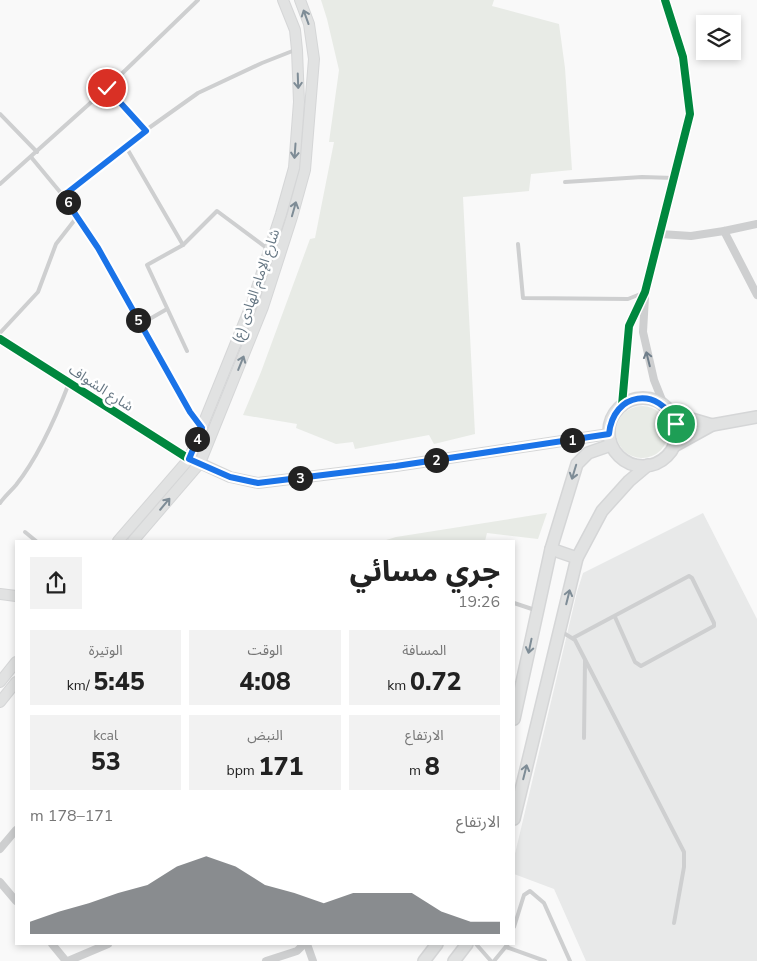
<!DOCTYPE html>
<html lang="ar">
<head>
<meta charset="utf-8">
<style>
  :root { --surface:#fff; --page:#f2f2f2; --text:#222; --muted:#767676; --accent:#585c60 }
  body { margin:0; font-family:"Nunito Sans","Noto Sans Arabic",sans-serif; background:var(--page); color:var(--text); direction:rtl; height:100vh; display:flex; flex-direction:column; font-size:19px; white-space:nowrap }
  * { box-sizing:border-box; margin:0 }
  p { font-size:16px; color:var(--muted) }
  .icon { flex:none; width:28px; height:28px; fill:none; stroke:currentColor; stroke-width:2; stroke-linecap:round; stroke-linejoin:round }
  .map { position:relative; flex:1; overflow:hidden; direction:ltr }
  .side { position:absolute; left:15px; top:540px; width:500px; height:405px; display:flex; flex-direction:column; background:var(--surface); border-radius:0px; box-shadow:0 2px 8px #0003; direction:rtl }
  .side>* { flex:none }
  .controls { position:absolute; left:696px; top:15px; display:grid; gap:10px }
  .controls a { display:grid; place-items:center; width:45px; height:45px; border-radius:0px; background:var(--surface); box-shadow:0 2px 8px #0003; font-size:25px }
  .pin { position:absolute; display:grid; place-items:center; width:42px; height:42px; color:#fff; margin:-21px; border:2px solid #fff; border-radius:50%; box-shadow:0 1px 5px #0007 }
  .km { position:absolute; width:25px; height:25px; margin:-12px; border-radius:50%; background:#222; color:#fff; font-size:14px; line-height:25px; text-align:center }
  .round { display:grid; place-items:center; flex:none; width:52px; height:52px; border-radius:0px; background:var(--page) }
  .head { display:flex; align-items:center; justify-content:space-between; height:85px; padding:0 15px }
  h1 { font-size:28px; font-weight:800; line-height:38px }
  .metrics { display:grid; grid-template-columns:repeat(3,1fr); gap:8px; height:85px; padding:5px 15px }
  .metrics div { display:grid; align-content:center; border-radius:0px; background:var(--page); text-align:center }
  .metrics b { font-size:25px; font-weight:800 }
  .metrics small { font-size:14px; font-weight:400 }
  .metrics p { font-size:14px }
  .chart { height:140px; padding:10px 15px }
  .chart p { display:flex; justify-content:space-between }
  .chart svg { width:100%; height:90px; margin-top:5px; fill:var(--accent); opacity:.7 }
  .map>svg:first-child { display:block }
  .built { fill:#e8e9e9 }
  .green { fill:#e8ebe6 }
  .lines { fill:none; stroke-linecap:round; stroke-linejoin:round }
  .secondary-casing { stroke:#d5d6d7; stroke-width:12 }
  .primary-casing { stroke:#d5d6d7; stroke-width:14 }
  .lane { stroke:#cecfd0; stroke-width:4 }
  .street { stroke:#cecfd0; stroke-width:8 }
  .secondary { stroke:#e1e2e2; stroke-width:10 }
  .primary { stroke:#e1e2e2; stroke-width:11 }
  .cycleway-casing { stroke:#fff; stroke-width:11 }
  .cycleway { stroke:#00873e; stroke-width:8 }
  .oneway { stroke:#7e8c96 }
  .oneway2 { stroke:#707f8b }
  .route-casing { stroke:#fff; stroke-width:10 }
  .route { stroke:#1a73e8; stroke-width:6 }
  .labels { text-anchor:middle; dominant-baseline:central; stroke-width:5; stroke-linejoin:round; paint-order:stroke }
  .street-label { font-size:14px; fill:#657683; stroke:#fff }
</style>
</head>
<body>
<div class="map">
<svg width="757" height="961" viewBox="0 0 757 961">
  <rect width="100%" height="100%" fill="#f9f9f9"/>
  <polygon class="built" points="703,513 757,619 757,961 586,961 554,889 514,874 514,858 577,592 583,573"/>
  <g class="green">
    <polygon points="321,0 494,0 492,6 559,24 565,68 572,170 531,174 529,191 463,197 475,434 434,444 429,435 355,449 353,442 336,444 296,428 297,424 243,415 261,372 310,239 315,238 334,142 329,142 339,70 327,19"/>
    <circle cx="642" cy="432" r="26"/>
    <polygon points="547,513 538,539 487,533 485,541 383,541 396,537"/>
  </g>
  <g class="lines">
    <defs>
      <g id="secondary">
        <polyline points="195,461 230,477 258,483 396,466 609,434"/>
        <polyline points="118,541 189,459 252,303 281,214 294,168 299,102 297,50 295,30 283,0"/>
        <polyline points="133,541 200,463 263,307 292,217 305,170 314,59 309,24 300,0"/>
        <polyline points="0,594 16,596"/>
        <polyline points="0,682 16,662"/>
        <polyline points="0,702 16,682"/>
      </g>
      <g id="primary">
        <circle cx="643" cy="432" r="34"/>
        <polyline points="671,413 712,425"/>
        <polyline points="674,446 712,425 757,417"/>
        <polyline points="551,549 577,558"/>
        <polyline points="514,719 551,549 577,464 588,453 611,445"/>
        <polyline points="514,819 577,558 602,511 629,481 648,465"/>
        <polyline points="424,961 437,944"/>
        <polyline points="454,961 467,944"/>
      </g>
    </defs>
    <use href="#secondary" class="secondary-casing"/>
    <use href="#primary" class="primary-casing"/>
    <g class="lane">
      <polyline points="107,88 145,131"/>
      <polyline points="0,114 37,152"/>
      <polyline points="31,157 70,204 98,248 190,412 200,425"/>
      <polyline points="565,182 642,177 674,178"/>
      <polyline points="0,184 107,88 198,0"/>
      <polyline points="63,196 125,145"/>
      <polyline points="518,244 523,298 628,299 643,293"/>
      <polyline points="183,245 125,145 198,93 262,63 295,50"/>
      <polyline points="141,324 167,309"/>
      <polyline points="0,333 38,292 56,244 77,217"/>
      <polyline points="187,351 147,265 183,245 217,211 268,249"/>
      <path d="M0,503C5,496 11,491 16,485C39,456 56,417 69,383"/>
      <polyline points="25,532 36,541"/>
      <polyline points="514,603 535,610"/>
      <polyline points="562,632 575,640 684,852 684,867 674,923"/>
      <polyline points="573,638 689,576 692,578 714,623 714,626 641,666 635,662 615,617"/>
      <polyline points="584,738 585,661"/>
      <polyline points="514,927 524,895 530,891 544,903 570,961"/>
      <polyline points="476,944 491,961"/>
      <polyline points="506,947 545,961"/>
      <polyline points="494,961 508,944"/>
    </g>
    <g class="street">
      <polyline points="724,231 757,295"/>
      <polyline points="660,234 691,236 724,231 757,224"/>
      <polyline points="645,297 643,332 654,380 664,405"/>
      <polyline points="0,339 189,459"/>
      <polyline points="622,405 629,326 645,292 690,114 683,57 665,0"/>
      <polyline points="0,849 16,830"/>
      <polyline points="0,882 16,901"/>
      <polyline points="52,944 66,961"/>
      <polyline points="307,944 313,961"/>
      <polyline points="68,961 108,944"/>
      <polyline points="266,961 297,951 304,944"/>
    </g>
    <use href="#secondary" class="secondary"/>
    <use href="#primary" class="primary"/>
    <defs>
      <g id="cycleway">
        <polyline points="0,339 189,459"/>
        <polyline points="622,405 629,326 645,292 690,114 683,57 665,0"/>
      </g>
    </defs>
    <use href="#cycleway" class="cycleway-casing"/>
    <use href="#cycleway" class="cycleway"/>
  </g>
  <defs><path id="oneway-shaft" d="M-6 0H5M1.5-3L5.5 0L1.5 3" fill="none" stroke-width="1.6" stroke-linecap="round" stroke-linejoin="round" transform="scale(1.25)"/></defs>
  <g class="oneway">
    <use href="#oneway-shaft" transform="translate(306 17) rotate(-110)"/>
    <use href="#oneway-shaft" transform="translate(298 81) rotate(88)"/>
    <use href="#oneway-shaft" transform="translate(295 151) rotate(94)"/>
    <use href="#oneway-shaft" transform="translate(294 209) rotate(-74)"/>
    <use href="#oneway-shaft" transform="translate(241 363) rotate(-68)"/>
    <use href="#oneway-shaft" transform="translate(574 472) rotate(107)"/>
    <use href="#oneway-shaft" transform="translate(165 504) rotate(-50)"/>
    <use href="#oneway-shaft" transform="translate(568 597) rotate(-76)"/>
    <use href="#oneway-shaft" transform="translate(530 646) rotate(102)"/>
    <use href="#oneway-shaft" transform="translate(525 772) rotate(-76)"/>
  </g>
  <use class="oneway2" href="#oneway-shaft" transform="translate(648 359) rotate(-104)"/>
  <g class="lines">
    <defs>
      <path id="route" d="M107,88L146,131L63,196L98,248L190,412L202,428L189,459L230,477L258,483L396,466L609,434C613,392 659,385 676,424"/>
    </defs>
    <use href="#route" class="route-casing"/>
    <use href="#route" class="route"/>
  </g>
  <g class="labels">
    <g class="street-label">
      <text transform="translate(256 286) rotate(-71)">شارع الإمام الهادی (ع)</text>
      <text transform="translate(101 388) rotate(33)">شارع الشواف</text>
    </g>
  </g>
</svg>
<div class="controls">
<a><svg class="icon" aria-label="layers" viewBox="0 0 24 24"><path d="M12 4l9 5-9 5-9-5zM3 14l9 5 9-5"/></svg></a>
</div>
<div class="pin" style="left:676px;top:424px;background:#1e9e55"><svg class="icon" aria-label="arrive" viewBox="0 0 24 24"><path d="M6 21V4h12l-3 4 3 4H6"/></svg></div>
<div class="pin" style="left:107px;top:88px;background:#d93025"><svg class="icon" aria-label="check" viewBox="0 0 24 24"><path d="M5 12l5 5 9-10"/></svg></div>
<b class="km" style="left:572px;top:440px">1</b>
<b class="km" style="left:436px;top:460px">2</b>
<b class="km" style="left:300px;top:478px">3</b>
<b class="km" style="left:197px;top:439px">4</b>
<b class="km" style="left:138px;top:320px">5</b>
<b class="km" style="left:68px;top:202px">6</b>
<section class="side">
<div class="head"><div><h1>جري مسائي</h1><p>19:26</p></div><a class="round"><svg class="icon" aria-label="share" viewBox="0 0 24 24"><path d="M12 15V3M7 8l5-5 5 5M5 13v7h14v-7"/></svg></a></div>
<div class="metrics">
<div><p>المسافة</p><b>0.72<small> km</small></b></div>
<div><p>الوقت</p><b>4:08</b></div>
<div><p>الوتيرة</p><b>5:45<small> /km</small></b></div>
</div>
<div class="metrics">
<div><p>الارتفاع</p><b>8<small> m</small></b></div>
<div><p>النبض</p><b>171<small> bpm</small></b></div>
<div><p>kcal</p><b>53</b></div>
</div>
<div class="chart"><p><span>الارتفاع</span>171–178 m</p>
<svg viewBox="0 0 160 44" preserveAspectRatio="none"><path d="M0 44V38L10 33L20 29L30 24L40 20L50 11L60 6L70 11L80 20L90 24L100 29L110 24L120 24L130 24L140 33L150 38L160 38V44z"/></svg>
</div>
</section>
</div>
</body>
</html>
